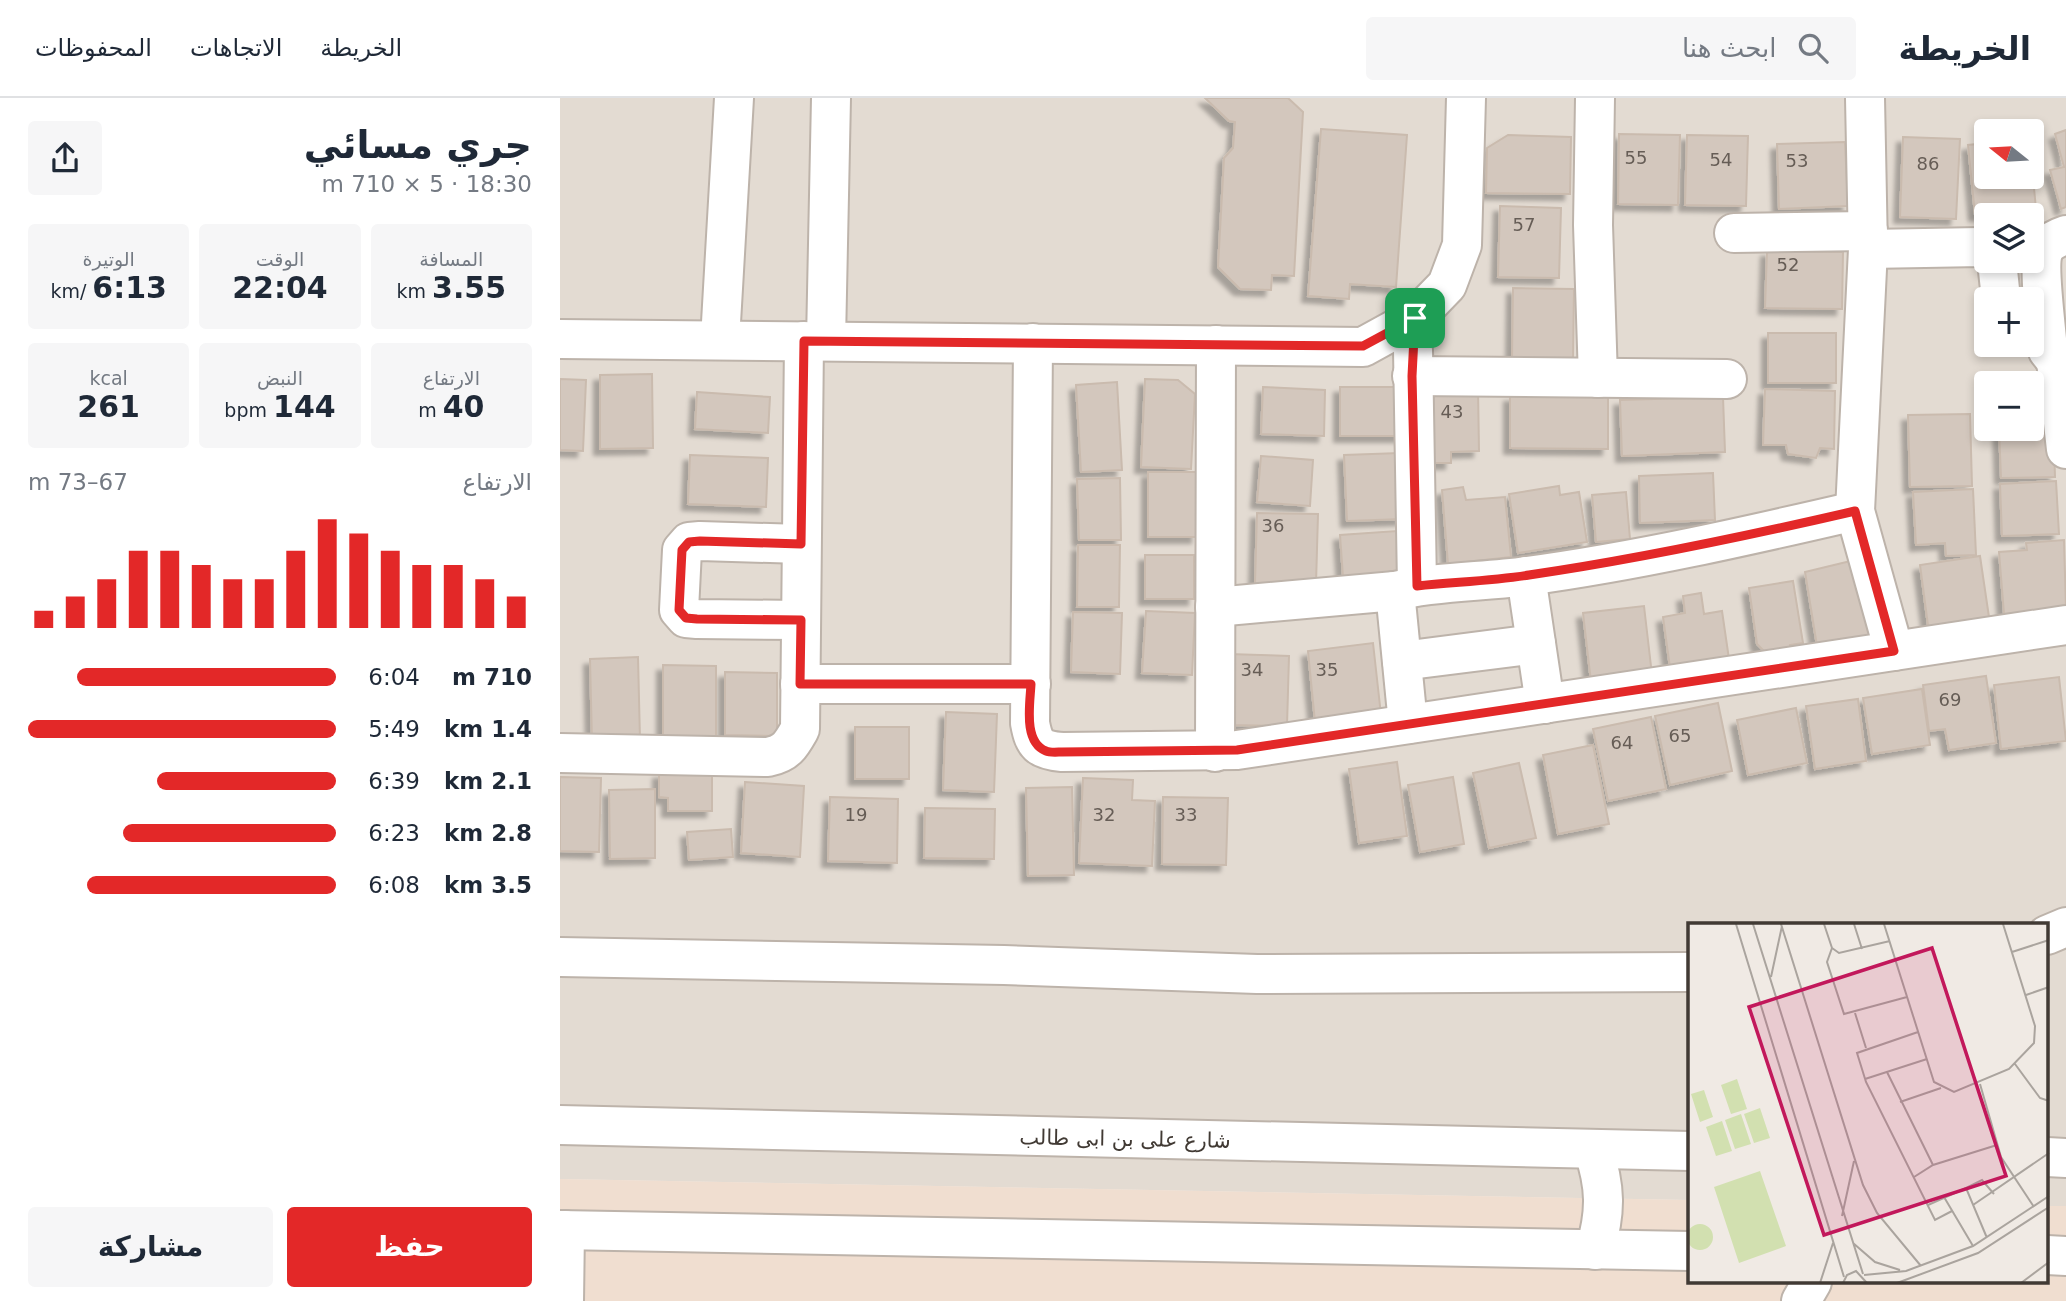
<!DOCTYPE html>
<html lang="ar">
<head>
<meta charset="utf-8">
<style>
  :root { --surface:#fff; --page:#f6f6f7; --text:#1f2937; --muted:#747a83; --line:#e0e1e3; --accent:#e32828 }
  body { margin:0; font-family:"DejaVu Sans",Vazirmatn,sans-serif; background:var(--page); color:var(--text); direction:rtl; height:100vh; display:flex; flex-direction:column; font-size:26px; white-space:nowrap }
  * { box-sizing:border-box; margin:0 }
  p { font-size:23px; color:var(--muted) }
  .icon { flex:none; width:38px; height:38px; fill:none; stroke:currentColor; stroke-width:2; stroke-linecap:round; stroke-linejoin:round }
  .map { position:relative; flex:1; overflow:hidden; direction:ltr }
  .sheet { display:flex; flex-direction:column; background:var(--surface); width:560px }
  .sheet>* { flex:none }
  .needle { width:46px; rotate:288deg }
  .buttons { position:absolute; left:1414px; top:21px; display:grid; gap:14px }
  .buttons a { display:grid; place-items:center; width:70px; height:70px; border-radius:7px; background:var(--surface); box-shadow:0 4px 10px #0003; font-size:35px }
  .pin { position:absolute; display:grid; place-items:center; width:60px; height:60px; color:#fff; margin:-30px; border-radius:14px; box-shadow:0 4px 10px #0006 }
  .round { display:grid; place-items:center; flex:none; width:74px; height:74px; border-radius:7px; background:var(--page) }
  .summary { display:flex; align-items:center; justify-content:space-between; height:119px; padding:0 28px }
  h1 { font-size:38px; font-weight:700; line-height:52px }
  .metrics { display:grid; grid-template-columns:repeat(3,1fr); gap:10px; height:119px; padding:7px 28px }
  .metrics div { display:grid; align-content:center; border-radius:7px; background:var(--page); text-align:center }
  .metrics b { font-size:30px; font-weight:700 }
  .metrics small { font-size:19px; font-weight:400 }
  .metrics p { font-size:19px }
  .chart { height:196px; padding:14px 28px }
  .chart p { display:flex; justify-content:space-between }
  .chart svg { width:100%; height:126px; margin-top:7px; stroke:var(--accent); stroke-width:6 }
  .action { display:flex; gap:14px; margin-top:auto; padding:14px 28px }
  .action a { flex:1; height:80px; border-radius:7px; background:var(--accent); color:#fff; font-size:28px; font-weight:700; line-height:80px; text-align:center }
  .action a+a { background:var(--page); color:var(--text) }
  ul { padding:0 28px; list-style:none; font-size:23px }
  li { display:grid; grid-template-columns:112px 84px 1fr; align-items:center; height:52px }
  li i { height:18px; border-radius:9px; background:var(--accent) }
  header { display:flex; align-items:center; gap:42px; box-sizing:border-box; height:98px; padding:0 35px; background:var(--surface); border-bottom:2px solid var(--line) }
  header strong { font-size:33px }
  nav { display:flex; gap:38px; margin-inline-start:auto; font-size:24px }
  .search { width:490px; height:63px; background:var(--page); display:flex; align-items:center; gap:18px; box-sizing:border-box; padding:0 24px; border-radius:7px; color:var(--muted); font-size:26px }
  main { display:flex; flex:1; min-height:0 }
  .map>svg:first-child { display:block }
  .residential { fill:#e3dbd2; fill-rule:evenodd }
  .commercial { fill:#f0ded0 }
  .building { fill:#d3c7bd; stroke:#cabbae; stroke-width:2; filter:url(#shadow) }
  .lines { fill:none; stroke-linecap:round; stroke-linejoin:round }
  .minor-casing { stroke:#bdb3aa; stroke-width:42 }
  .minor { stroke:#fff; stroke-width:38 }
  .route-casing { stroke:#fff; stroke-width:14 }
  .route { stroke:#e32828; stroke-width:9 }
  .labels { text-anchor:middle; dominant-baseline:central; stroke-width:5; stroke-linejoin:round; paint-order:stroke }
  .number-label { font-size:18px; fill:#665d56 }
  .street-label { font-size:21px; fill:#413a34; stroke:#fff }
  .inset-road { fill:none; stroke:#aaa49e; stroke-width:2 }
  .view { fill:#c2185b; fill-opacity:0.15; stroke:#c2185b; stroke-width:3.5 }
  .inset-edge { fill:none; stroke:#413a34; stroke-width:3.5 }
</style>
</head>
<body>
<header>
<strong>الخريطة</strong>
<div class="search"><svg class="icon" aria-label="search" viewBox="0 0 24 24"><circle cx="10" cy="10" r="6"/><path d="M15 15l6 6"/></svg>ابحث هنا</div>
<nav><a>الخريطة</a><a>الاتجاهات</a><a>المحفوظات</a></nav>
</header>
<main>
<div class="map">
<svg width="1506" height="1203" viewBox="0 0 1506 1203">
  <defs>
    <filter id="shadow"><feDropShadow dx="-6" dy="6" stdDeviation="2" flood-color="#0004"/></filter>
  </defs>
  <rect width="100%" height="100%" fill="#f0eae4"/>
  <path class="residential" d="M0,0H1506V1108H1487V827H1130V1102L0,1081ZM1426,33H1472V79H1426ZM1426,117H1472V163H1426ZM1426,201H1472V247H1426ZM1426,285H1472V331H1426Z"/>
  <polygon class="commercial" points="0,1081 1130,1102 1130,1184 1487,1184 1487,1108 1506,1108 1506,1203 0,1203"/>
  <g class="building">
    <polygon points="645,0 728,0 743,14 734,178 712,177 711,192 680,191 658,169 664,60 673,50 675,24 669,23"/>
    <polygon points="761,31 847,37 836,189 790,186 789,201 748,198"/>
    <polygon points="1506,32 1506,109 1501,111 1490,72 1504,69 1495,36"/>
    <polygon points="1059,36 1120,37 1118,107 1058,106"/>
    <polygon points="948,37 1011,39 1010,96 926,95 927,50"/>
    <polygon points="1127,37 1188,38 1186,108 1125,107"/>
    <polygon points="1343,39 1400,41 1396,121 1340,119"/>
    <polygon points="1285,44 1288,108 1219,111 1217,46"/>
    <polygon points="1426,45 1426,79 1472,79 1472,69 1476,111 1415,117 1408,47"/>
    <polygon points="940,108 1001,110 999,180 938,179"/>
    <polygon points="1207,153 1283,154 1282,211 1205,210"/>
    <polygon points="953,190 1014,191 1013,261 952,260"/>
    <rect x="1208" y="235" width="68" height="50"/>
    <polygon points="92,276 93,350 40,351 40,277"/>
    <polygon points="0,281 26,282 23,353 0,352"/>
    <polygon points="585,281 618,282 635,296 631,371 581,369"/>
    <polygon points="557,284 562,372 521,374 516,287"/>
    <polygon points="703,289 765,292 764,338 701,336"/>
    <rect x="780" y="289" width="69" height="49"/>
    <polygon points="918,290 919,353 891,354 891,365 872,365 871,291"/>
    <polygon points="1205,291 1275,293 1274,351 1260,350 1256,360 1228,356 1226,347 1203,347"/>
    <polygon points="137,294 210,299 208,335 135,331"/>
    <polygon points="950,298 1048,298 1048,351 950,350"/>
    <polygon points="1163,299 1165,354 1062,358 1060,302"/>
    <polygon points="1472,311 1493,311 1495,379 1441,380 1439,331 1472,331"/>
    <polygon points="1410,316 1412,388 1350,389 1348,317"/>
    <polygon points="840,355 843,421 787,423 784,357"/>
    <polygon points="130,357 208,360 206,409 128,406"/>
    <polygon points="701,358 753,362 750,408 697,404"/>
    <rect x="588" y="374" width="49" height="65"/>
    <polygon points="1153,375 1155,422 1080,425 1079,378"/>
    <polygon points="560,380 561,442 519,442 517,381"/>
    <polygon points="1496,383 1499,436 1442,438 1440,386"/>
    <polygon points="999,388 1000,397 1019,394 1027,444 958,455 949,396"/>
    <polygon points="903,389 906,402 945,399 951,459 888,466 882,392"/>
    <polygon points="1413,391 1416,457 1386,458 1385,445 1356,447 1353,394"/>
    <polygon points="1066,394 1070,441 1036,444 1032,397"/>
    <polygon points="697,415 758,416 756,486 695,485"/>
    <polygon points="837,433 841,474 783,479 780,437"/>
    <polygon points="1504,442 1506,511 1444,516 1439,454 1467,452 1466,445"/>
    <polygon points="518,447 560,447 559,509 517,509"/>
    <rect x="585" y="457" width="49" height="44"/>
    <polygon points="1420,458 1430,526 1369,535 1360,467"/>
    <polygon points="1303,460 1317,544 1258,554 1245,474"/>
    <polygon points="1233,483 1243,545 1230,547 1232,557 1211,560 1197,546 1189,490"/>
    <polygon points="1141,495 1144,516 1162,513 1169,561 1110,570 1103,519 1125,515 1123,498"/>
    <polygon points="1084,508 1092,577 1031,584 1023,515"/>
    <polygon points="586,513 635,515 632,577 582,575"/>
    <polygon points="513,514 562,515 560,576 511,574"/>
    <polygon points="813,545 821,617 755,624 748,553"/>
    <polygon points="668,556 729,558 727,628 667,627"/>
    <polygon points="78,559 80,642 32,644 30,561"/>
    <polygon points="103,567 156,568 156,643 103,643"/>
    <polygon points="165,574 217,575 217,638 165,637"/>
    <polygon points="1426,578 1436,645 1389,652 1385,631 1369,633 1363,587"/>
    <polygon points="1499,579 1506,643 1441,651 1434,587"/>
    <polygon points="1362,591 1370,647 1312,656 1303,600"/>
    <polygon points="1298,601 1306,663 1255,671 1246,608"/>
    <polygon points="1158,605 1172,673 1110,687 1095,618"/>
    <polygon points="1236,610 1247,665 1188,677 1177,622"/>
    <polygon points="386,614 437,616 434,694 383,692"/>
    <polygon points="1091,619 1106,691 1048,703 1033,631"/>
    <rect x="295" y="629" width="54" height="52"/>
    <polygon points="1033,647 1049,726 998,736 983,657"/>
    <polygon points="837,664 847,738 799,745 789,671"/>
    <polygon points="959,665 976,740 929,750 913,675"/>
    <polygon points="152,674 152,713 108,713 108,700 99,699 99,675"/>
    <polygon points="0,679 41,680 39,754 0,753"/>
    <polygon points="893,679 904,746 860,754 848,687"/>
    <polygon points="523,680 573,682 572,702 595,703 592,768 519,765"/>
    <polygon points="185,684 244,688 240,759 181,755"/>
    <polygon points="512,689 514,777 468,778 466,690"/>
    <polygon points="95,691 95,760 50,761 49,692"/>
    <polygon points="270,699 338,701 337,765 268,763"/>
    <polygon points="603,699 668,700 666,767 602,766"/>
    <polygon points="365,710 435,711 434,761 364,760"/>
    <polygon points="171,731 173,759 129,762 127,734"/>
  </g>
  <g class="lines">
    <defs>
      <g id="minor">
        <polyline points="1035,0 1033,127 1038,280"/>
        <polyline points="1305,0 1308,151 1295,413 1334,553"/>
        <polyline points="1174,135 1308,133"/>
        <path d="M1506,137C1497,140 1488,144 1484,152C1477,167 1487,233 1488,253L1496,263L1506,266"/>
        <polyline points="1308,151 1421,149 1426,151"/>
        <polyline points="1437,163 1441,201"/>
        <polyline points="0,241 803,249 854,221 887,187 902,147 906,0"/>
        <polyline points="160,242 174,0"/>
        <polyline points="266,243 271,0"/>
        <path d="M473,245L470,625C474,647 479,652 502,654L677,652L1506,527"/>
        <polyline points="853,252 857,488"/>
        <polyline points="1496,263 1506,351"/>
        <polyline points="852,278 1167,281"/>
        <polyline points="966,478 985,606"/>
        <polyline points="835,493 848,626"/>
        <path d="M655,509L835,493C878,483 923,484 967,478C1077,463 1187,438 1295,413"/>
        <polyline points="241,522 137,521 126,520 119,512 122,452 129,444 140,443 241,446"/>
        <polyline points="842,563 976,546"/>
        <polyline points="240,586 471,586"/>
        <polyline points="655,654 656,247"/>
        <path d="M0,655L208,659C227,655 231,647 240,631L244,243"/>
        <polyline points="1487,837 1506,829"/>
        <polyline points="0,859 444,867 697,876 1130,874"/>
        <polyline points="0,1027 1130,1053"/>
        <path d="M1033,1051C1046,1089 1046,1114 1035,1152"/>
        <polyline points="1487,1059 1506,1060"/>
        <polyline points="0,1132 1130,1153"/>
        <polyline points="1487,1157 1506,1158"/>
        <polyline points="4,1203 5,1132"/>
        <polyline points="1241,1203 1252,1184"/>
      </g>
    </defs>
    <use href="#minor" class="minor-casing"/>
    <use href="#minor" class="minor"/>
  </g>
  <g class="lines">
    <defs>
      <path id="route" d="M855,220L852,278L857,488C894,484 932,483 969,477C1079,461 1187,438 1295,413L1334,553L677,652L502,654C498,654 490,655 486,653C463,644 470,606 471,586H240L241,522L137,521L126,520L119,512L122,452L129,444L140,443L241,446L244,243L803,248Z"/>
    </defs>
    <use href="#route" class="route-casing"/>
    <use href="#route" class="route"/>
  </g>
  <g class="labels">
    <g class="number-label">
      <text x="1076" y="59">55</text>
      <text x="1161" y="61">54</text>
      <text x="1237" y="62">53</text>
      <text x="1368" y="65">86</text>
      <text x="964" y="126">57</text>
      <text x="1228" y="166">52</text>
      <text x="892" y="313">43</text>
      <text x="713" y="427">36</text>
      <text x="692" y="571">34</text>
      <text x="767" y="571">35</text>
      <text x="1390" y="601">69</text>
      <text x="1120" y="637">65</text>
      <text x="1062" y="644">64</text>
      <text x="296" y="716">19</text>
      <text x="544" y="716">32</text>
      <text x="626" y="716">33</text>
    </g>
    <g class="street-label">
      <text transform="translate(565 1041) rotate(1)">شارع على بن ابى طالب</text>
    </g>
  </g>
  <g transform="translate(1128 825)">
    <rect width="360" height="360" fill="#f0eae4"/>
    <path d="M49,156L59,186L43,191L33,162ZM16,167L25,194L12,199L3,171ZM72,185L82,215L66,220L56,191ZM53,191L63,221L47,226L37,197ZM34,198L44,228L28,233L18,204ZM72,248L98,323L51,340L26,264ZM-1 314a13 13 0 1 1 26 0a13 13 0 1 1-26 0Z" fill="#d2e0b0"/>
    <path class="inset-road" d="M48,1L156,354M65,1L175,351M93,1L175,262L189,290L233,343M136,1L144,25L151,30L202,18M166,1L174,26M196,1L246,159L266,169L321,146L346,120L347,103L315,1M144,25L139,39L156,91L219,74M324,29L361,17M83,54L94,3M338,72L361,64M167,90L178,125M230,109L169,130L178,159L247,297L264,288M327,141L352,175L361,178M199,149L245,242M177,156L239,136M292,161L313,234L346,284M212,179L253,165M226,254L245,242L309,222M256,274L285,323M240,282L278,265M285,282L361,230M154,293L166,238M299,315L278,265L294,257L306,271M165,320L187,339L212,347M176,352L218,348L285,323L361,273M132,360L145,320M155,360L159,352L168,348L179,360M209,360L290,330L361,284M333,360L361,339"/>
    <path class="view" d="M244,25L318,253L136,312L61,84Z"/>
    <rect width="360" height="360" class="inset-edge"/>
  </g>
</svg>
<div class="buttons">
<a><svg class="needle" viewBox="-14 -14 28 28"><path d="M0-13l5 13h-10z" fill="#e53935"/><path d="M0 13l5-13h-10z" fill="#747a83"/></svg></a>
<a><svg class="icon" aria-label="layers" viewBox="0 0 24 24"><path d="M12 4l9 5-9 5-9-5zM3 14l9 5 9-5"/></svg></a>
<a>+</a>
<a>−</a>
</div>
<div class="pin" style="left:855px;top:220px;background:#1e9e55"><svg class="icon" aria-label="arrive" viewBox="0 0 24 24"><path d="M6 21V4h12l-3 4 3 4H6"/></svg></div>
</div>
<section class="sheet">
<div class="summary"><div><h1>جري مسائي</h1><p>18:30 · 5 × 710 m</p></div><a class="round"><svg class="icon" aria-label="share" viewBox="0 0 24 24"><path d="M12 15V3M7 8l5-5 5 5M5 13v7h14v-7"/></svg></a></div>
<div class="metrics">
<div><p>المسافة</p><b>3.55<small> km</small></b></div>
<div><p>الوقت</p><b>22:04</b></div>
<div><p>الوتيرة</p><b>6:13<small> /km</small></b></div>
</div>
<div class="metrics">
<div><p>الارتفاع</p><b>40<small> m</small></b></div>
<div><p>النبض</p><b>144<small> bpm</small></b></div>
<div><p>kcal</p><b>261</b></div>
</div>
<div class="chart"><p><span>الارتفاع</span>67–73 m</p>
<svg viewBox="0 0 160 44" preserveAspectRatio="none"><path d="M5 44V38M15 44V33M25 44V27M35 44V17M45 44V17M55 44V22M65 44V27M75 44V27M85 44V17M95 44V6M105 44V11M115 44V17M125 44V22M135 44V22M145 44V27M155 44V33"/></svg>
</div>
<ul>
<li><b>710 m</b>6:04<i style="width:84%"></i></li>
<li><b>1.4 km</b>5:49<i style="width:100%"></i></li>
<li><b>2.1 km</b>6:39<i style="width:58%"></i></li>
<li><b>2.8 km</b>6:23<i style="width:69%"></i></li>
<li><b>3.5 km</b>6:08<i style="width:81%"></i></li>
</ul>
<div class="action"><a>حفظ</a><a>مشاركة</a></div>
</section>
</main>
</body>
</html>
